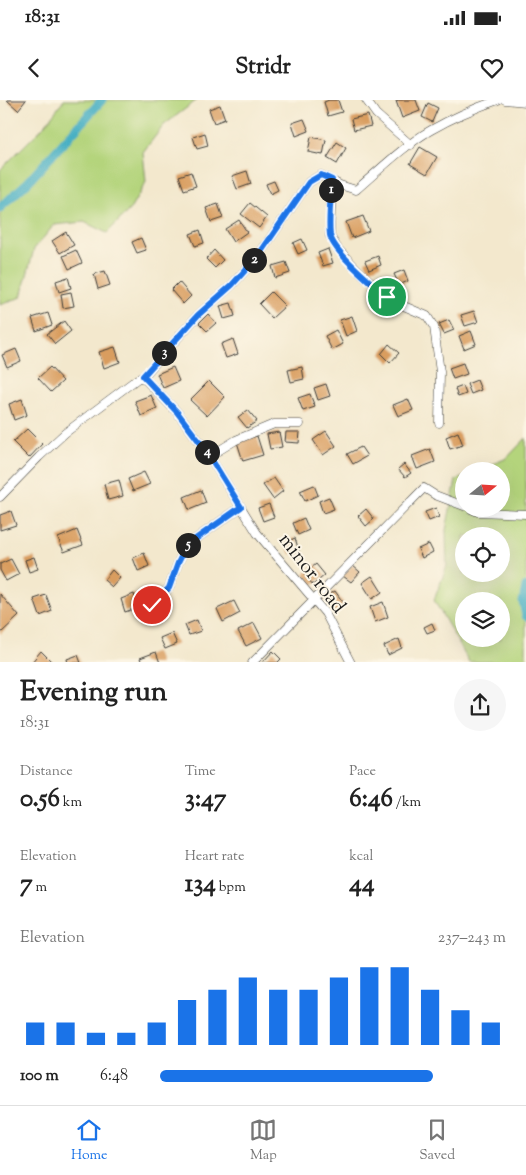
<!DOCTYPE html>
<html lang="en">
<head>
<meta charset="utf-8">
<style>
  :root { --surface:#fff; --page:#f6f6f6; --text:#222; --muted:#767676; --line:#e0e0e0; --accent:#1a73e8 }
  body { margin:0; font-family:"Sorts Mill Goudy",serif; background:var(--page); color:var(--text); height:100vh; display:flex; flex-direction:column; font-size:19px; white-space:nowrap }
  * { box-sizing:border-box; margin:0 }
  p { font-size:16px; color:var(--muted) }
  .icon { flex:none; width:28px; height:28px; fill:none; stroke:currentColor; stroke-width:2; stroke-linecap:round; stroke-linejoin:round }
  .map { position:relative; height:562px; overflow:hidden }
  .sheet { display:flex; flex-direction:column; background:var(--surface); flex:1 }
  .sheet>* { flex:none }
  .needle { width:32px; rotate:72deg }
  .buttons { position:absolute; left:455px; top:362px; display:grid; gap:10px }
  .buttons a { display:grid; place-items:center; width:55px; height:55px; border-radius:50%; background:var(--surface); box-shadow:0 5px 20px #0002; font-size:25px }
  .pin { position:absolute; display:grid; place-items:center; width:42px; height:42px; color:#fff; margin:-21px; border:2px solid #fff; border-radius:50%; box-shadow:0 1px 5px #0007 }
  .km { position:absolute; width:25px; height:25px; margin:-12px; border-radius:50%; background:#222; color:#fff; font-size:14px; line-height:25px; text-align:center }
  .round { display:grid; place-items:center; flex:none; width:52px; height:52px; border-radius:26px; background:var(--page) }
  .head { display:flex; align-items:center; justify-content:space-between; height:85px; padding:0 20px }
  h1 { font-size:28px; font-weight:800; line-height:38px }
  .figures { display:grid; grid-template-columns:repeat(3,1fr); gap:8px; height:85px; padding:5px 20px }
  .figures div { display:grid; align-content:center }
  .figures b { font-size:25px; font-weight:800 }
  .figures small { font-size:14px; font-weight:400 }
  .figures p { font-size:14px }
  .chart { height:140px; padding:10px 20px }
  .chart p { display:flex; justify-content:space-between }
  .chart svg { width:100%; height:90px; margin-top:5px; stroke:var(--accent); stroke-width:6 }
  ul { padding:0 20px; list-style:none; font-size:16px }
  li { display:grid; grid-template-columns:80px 60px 1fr; align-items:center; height:38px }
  li i { height:12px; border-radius:6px; background:var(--accent) }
  .status { display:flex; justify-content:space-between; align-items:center; height:35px; padding:0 25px; background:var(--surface); direction:ltr }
  .status svg { height:14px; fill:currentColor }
  header { display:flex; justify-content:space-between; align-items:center; height:65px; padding:0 20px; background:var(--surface); font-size:22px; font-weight:800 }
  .tabs { display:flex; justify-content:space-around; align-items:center; height:70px; border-top:1px solid var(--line); background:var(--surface); font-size:14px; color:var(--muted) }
  .tabs a { display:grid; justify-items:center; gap:2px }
  .tabs .active { color:var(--accent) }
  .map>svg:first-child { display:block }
  .green { fill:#b4d47b; stroke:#68784c; fill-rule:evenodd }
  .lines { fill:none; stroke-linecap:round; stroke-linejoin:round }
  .canal { stroke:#43adc2; stroke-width:9 }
  .building { fill:#d99d5e }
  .street-casing { stroke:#3c3b37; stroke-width:9 }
  .street { stroke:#fff; stroke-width:8 }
  .route-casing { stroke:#fff; stroke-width:10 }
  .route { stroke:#1a73e8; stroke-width:6 }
  .labels { text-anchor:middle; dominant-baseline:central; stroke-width:4; stroke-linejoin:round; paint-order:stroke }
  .street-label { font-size:20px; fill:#1c1c1c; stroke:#fcf5e5 }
</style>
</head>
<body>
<div class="status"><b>18:31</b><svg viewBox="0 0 49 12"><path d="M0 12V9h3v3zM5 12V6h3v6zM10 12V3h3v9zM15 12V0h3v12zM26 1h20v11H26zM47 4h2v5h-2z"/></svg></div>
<header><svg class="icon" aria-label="back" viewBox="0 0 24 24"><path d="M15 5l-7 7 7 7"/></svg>Stridr<svg class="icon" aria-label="heart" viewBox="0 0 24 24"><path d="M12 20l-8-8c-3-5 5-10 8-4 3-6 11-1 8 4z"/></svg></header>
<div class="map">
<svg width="526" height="563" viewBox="0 0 526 563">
  <rect width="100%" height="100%" fill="#fcf5e5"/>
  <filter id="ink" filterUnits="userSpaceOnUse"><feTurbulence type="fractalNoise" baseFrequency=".02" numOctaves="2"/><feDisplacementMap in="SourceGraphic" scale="10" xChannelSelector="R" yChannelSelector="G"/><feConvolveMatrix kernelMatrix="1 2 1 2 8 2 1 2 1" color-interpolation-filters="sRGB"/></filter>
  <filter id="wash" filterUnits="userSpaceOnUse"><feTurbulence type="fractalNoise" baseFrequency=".0096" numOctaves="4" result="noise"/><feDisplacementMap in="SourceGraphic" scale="20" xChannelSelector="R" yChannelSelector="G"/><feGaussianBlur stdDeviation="1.12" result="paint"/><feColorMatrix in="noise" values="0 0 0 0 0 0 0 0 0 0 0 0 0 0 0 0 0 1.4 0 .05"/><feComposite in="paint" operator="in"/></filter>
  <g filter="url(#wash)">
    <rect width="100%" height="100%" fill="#f3e8cd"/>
    <g class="green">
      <polygon points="64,0 197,0 164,25 143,52 146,82 131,108 107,133 84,122 54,125 34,149 21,197 0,205 0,70 46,24"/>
      <path d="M526,338V562H469L434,500L447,466L446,430L456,380L464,377V409H501V371H477L507,358ZM464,436H501V474H464ZM464,501H501V539H464Z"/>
    </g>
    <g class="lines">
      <g class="canal">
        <polyline points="0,108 28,82 102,0"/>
        <polyline points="526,487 523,502 526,516"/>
      </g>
    </g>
    <g id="blocks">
      <g class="building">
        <polygon points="7,0 26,0 18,10"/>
        <polygon points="329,0 338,0 342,12 328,16 324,2"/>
        <polygon points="398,0 416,0 420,11 402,18 396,1"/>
        <polygon points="428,3 438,8 432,22 422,17"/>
        <polygon points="220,5 225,19 214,23 209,9"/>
        <polygon points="368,15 371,26 354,30 351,19"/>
        <polygon points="304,19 309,31 296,36 292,23"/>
        <polygon points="205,33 208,46 197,49 193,37"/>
        <polygon points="311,37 326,40 323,55 308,52"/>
        <polygon points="337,42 346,48 337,64 327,58"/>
        <polygon points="420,47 437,57 427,74 410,64"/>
        <polygon points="247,71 251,84 237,89 232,76"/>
        <polygon points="191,72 196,86 184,90 179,76"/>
        <polygon points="274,81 278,90 270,94 266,84"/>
        <polygon points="250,103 267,117 259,128 241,114"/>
        <polygon points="218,104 223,118 211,122 206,108"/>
        <polygon points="363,116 369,131 352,138 346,122"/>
        <polygon points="239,120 247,132 233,142 225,129"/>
        <polygon points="200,130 204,143 195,146 190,134"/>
        <polygon points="66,132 74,145 60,153 52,141"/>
        <polygon points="141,138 146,150 137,153 132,142"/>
        <polygon points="302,139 307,150 298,154 293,143"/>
        <polygon points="328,149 333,163 323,166 318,153"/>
        <polygon points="76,150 82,163 69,169 63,156"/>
        <polygon points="214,150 223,160 215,168 206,159"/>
        <polygon points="378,156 381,165 369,170 365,161"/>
        <polygon points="286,162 290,173 275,178 272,166"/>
        <polygon points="404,170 408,181 399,185 394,174"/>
        <polygon points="105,171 110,185 98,189 94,174"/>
        <polygon points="68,177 71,188 59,192 56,181"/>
        <polygon points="179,182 191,196 183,204 171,190"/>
        <polygon points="71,192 74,206 63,208 61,194"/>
        <polygon points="271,192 285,206 272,218 259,204"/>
        <polygon points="231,203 235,216 224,219 220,206"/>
        <polygon points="474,211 478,222 465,226 461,215"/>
        <polygon points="48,213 52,225 36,231 32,218"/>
        <polygon points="208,214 216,223 207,231 199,223"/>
        <polygon points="352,216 357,231 346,236 340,220"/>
        <polygon points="449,220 454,230 444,234 439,224"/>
        <polygon points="64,221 71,231 55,244 47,234"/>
        <polygon points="336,230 343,244 332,250 325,236"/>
        <polygon points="471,231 476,244 464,249 459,236"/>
        <polygon points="233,239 238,254 226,258 221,244"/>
        <polygon points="389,244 399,253 390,263 381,254"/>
        <polygon points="115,247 120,262 104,268 99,252"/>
        <polygon points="16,249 21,261 7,267 2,255"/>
        <polygon points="463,263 467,274 453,279 449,268"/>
        <polygon points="50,267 63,281 51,292 38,278"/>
        <polygon points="173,267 179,281 163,288 157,274"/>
        <polygon points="302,267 304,279 291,282 288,270"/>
        <polygon points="477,280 481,290 471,294 467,284"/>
        <polygon points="209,281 225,297 207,316 190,300"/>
        <polygon points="326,284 330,296 318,300 314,288"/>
        <polygon points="463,286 466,294 458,297 455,289"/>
        <polygon points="310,294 315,307 303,311 298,298"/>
        <polygon points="151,295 157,309 141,316 135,301"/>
        <polygon points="22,299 27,315 14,320 9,304"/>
        <polygon points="408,299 413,310 398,316 393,305"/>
        <polygon points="248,310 257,321 247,328 238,317"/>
        <polygon points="27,329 42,344 29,358 13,342"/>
        <polygon points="326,331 336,346 323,355 313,340"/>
        <polygon points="279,332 282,347 270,349 267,334"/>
        <polygon points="286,332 300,332 299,343 285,342"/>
        <polygon points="458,332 463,345 450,349 446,337"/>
        <polygon points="257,336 263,355 243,361 237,342"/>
        <polygon points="361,347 367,356 353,364 347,354"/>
        <polygon points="430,349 435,362 417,369 412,356"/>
        <polygon points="404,364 411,373 405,377 398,369"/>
        <polygon points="144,372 150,384 133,391 128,379"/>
        <polygon points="274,378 283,391 273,399 263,385"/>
        <polygon points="119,380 123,396 108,400 104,384"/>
        <polygon points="314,385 318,395 305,401 300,391"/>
        <polygon points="201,390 206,403 189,410 184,397"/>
        <polygon points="329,397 334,409 323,413 319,401"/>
        <polygon points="269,404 274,417 263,421 258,408"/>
        <polygon points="436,408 439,417 429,421 425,412"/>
        <polygon points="366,409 374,419 366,426 358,416"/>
        <polygon points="11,411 16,425 0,430 0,415"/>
        <polygon points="304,418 309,430 298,435 293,423"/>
        <polygon points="77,430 83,445 64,452 58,438"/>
        <polygon points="295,438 299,451 290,454 286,442"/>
        <polygon points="429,444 433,452 422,458 418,449"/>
        <polygon points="144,453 149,466 138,471 133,458"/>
        <polygon points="34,457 38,469 29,472 25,460"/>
        <polygon points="11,459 19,474 6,481 0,470 0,464"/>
        <polygon points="316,464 325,475 313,485 304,474"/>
        <polygon points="352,465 360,472 351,482 343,476"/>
        <polygon points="112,470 120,478 112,487 104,480"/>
        <polygon points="372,476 382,492 372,499 362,483"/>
        <polygon points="335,491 345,505 333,513 324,498"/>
        <polygon points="0,494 19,516 0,534"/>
        <polygon points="134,494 139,507 125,512 121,499"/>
        <polygon points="46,495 52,511 40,516 34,499"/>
        <polygon points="234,501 240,513 223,522 217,509"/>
        <polygon points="383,502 388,517 375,522 370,507"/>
        <polygon points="197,520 201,531 189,535 185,525"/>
        <polygon points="254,523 262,538 246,546 238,531"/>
        <polygon points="432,523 435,530 427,533 424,527"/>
        <polygon points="172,533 177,544 165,549 160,538"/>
        <polygon points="399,539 402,548 388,555 384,546"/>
        <polygon points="41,551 53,563 31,563"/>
        <polygon points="273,551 281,559 277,563 262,563"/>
        <polygon points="156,552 160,563 142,563 140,558"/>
        <polygon points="78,555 81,563 68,563 67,559"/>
      </g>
    </g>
  </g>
  <g filter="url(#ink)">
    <use href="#blocks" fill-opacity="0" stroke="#3c3b37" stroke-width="1"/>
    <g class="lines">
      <defs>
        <g id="street">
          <polyline points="366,0 376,14 411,45"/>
          <polyline points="505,0 526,2"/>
          <polyline points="332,81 330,136 338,149 355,167 387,197 404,206 427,216 434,227 440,272 439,323"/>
          <path d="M143,277L198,215L232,185L258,156L309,82L321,75L340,85L356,90C378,71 406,44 431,30C452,18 475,8 498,0"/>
          <polyline points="210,356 236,340 274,324 300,324"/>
          <polyline points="0,397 39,357 65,333 137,279 143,277 177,312 205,349 257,433 325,513 351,563"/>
          <polyline points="471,409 478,412 526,414"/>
          <polyline points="152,505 169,488 178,463 187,445 241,407"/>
          <polyline points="252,563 424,388 435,395 464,406"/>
        </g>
      </defs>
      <use href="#street" class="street-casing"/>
      <use href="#street" class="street"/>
    </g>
  </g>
  <g class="lines" filter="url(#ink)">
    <defs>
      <path id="route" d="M152,505L169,488L178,463L187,445L241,407L205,349L177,312L143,276L198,215L232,185L258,156L309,82L321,75L332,80C331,95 328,121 330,135C333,152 374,185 387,197"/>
    </defs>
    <use href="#route" class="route-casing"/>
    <use href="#route" class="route"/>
  </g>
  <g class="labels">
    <g class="street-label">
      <text transform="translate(311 474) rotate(52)">minor road</text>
    </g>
  </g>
</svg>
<div class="buttons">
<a><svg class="needle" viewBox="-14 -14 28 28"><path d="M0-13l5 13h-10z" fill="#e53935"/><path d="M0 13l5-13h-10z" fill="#767676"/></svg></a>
<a><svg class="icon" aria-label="locate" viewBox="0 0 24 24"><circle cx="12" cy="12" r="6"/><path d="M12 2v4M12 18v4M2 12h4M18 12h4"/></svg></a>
<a><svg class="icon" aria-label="layers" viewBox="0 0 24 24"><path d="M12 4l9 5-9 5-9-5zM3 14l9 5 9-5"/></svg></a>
</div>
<div class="pin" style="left:387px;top:197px;background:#1e9e55"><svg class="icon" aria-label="arrive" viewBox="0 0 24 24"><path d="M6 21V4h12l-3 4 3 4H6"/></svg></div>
<div class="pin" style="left:152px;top:505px;background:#d93025"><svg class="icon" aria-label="check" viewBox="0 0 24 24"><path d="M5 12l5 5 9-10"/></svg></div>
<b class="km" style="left:331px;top:90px">1</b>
<b class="km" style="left:254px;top:160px">2</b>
<b class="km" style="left:164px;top:253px">3</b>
<b class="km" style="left:207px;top:352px">4</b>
<b class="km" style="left:188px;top:445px">5</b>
</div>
<section class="sheet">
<div class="head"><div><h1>Evening run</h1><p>18:31</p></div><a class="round"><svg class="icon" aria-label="share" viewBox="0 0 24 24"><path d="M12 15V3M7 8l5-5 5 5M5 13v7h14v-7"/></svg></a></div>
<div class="figures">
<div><p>Distance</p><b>0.56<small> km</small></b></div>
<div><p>Time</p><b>3:47</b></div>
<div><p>Pace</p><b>6:46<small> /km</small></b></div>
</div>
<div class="figures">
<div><p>Elevation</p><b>7<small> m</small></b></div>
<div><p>Heart rate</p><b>134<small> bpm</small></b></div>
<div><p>kcal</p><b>44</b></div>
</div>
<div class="chart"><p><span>Elevation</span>237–243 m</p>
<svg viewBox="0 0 160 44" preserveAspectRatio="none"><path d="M5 44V33M15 44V33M25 44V38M35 44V38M45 44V33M55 44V22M65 44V17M75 44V11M85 44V17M95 44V17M105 44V11M115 44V6M125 44V6M135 44V17M145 44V27M155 44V33"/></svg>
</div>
<ul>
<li><b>100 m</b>6:48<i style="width:79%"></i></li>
</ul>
</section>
<nav class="tabs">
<a class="active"><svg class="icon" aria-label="home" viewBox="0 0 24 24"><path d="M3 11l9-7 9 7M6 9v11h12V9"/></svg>Home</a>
<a><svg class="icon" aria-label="map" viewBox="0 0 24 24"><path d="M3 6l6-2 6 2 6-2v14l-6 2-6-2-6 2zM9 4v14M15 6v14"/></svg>Map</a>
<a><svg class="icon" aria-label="saved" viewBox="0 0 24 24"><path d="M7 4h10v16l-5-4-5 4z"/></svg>Saved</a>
</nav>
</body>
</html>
